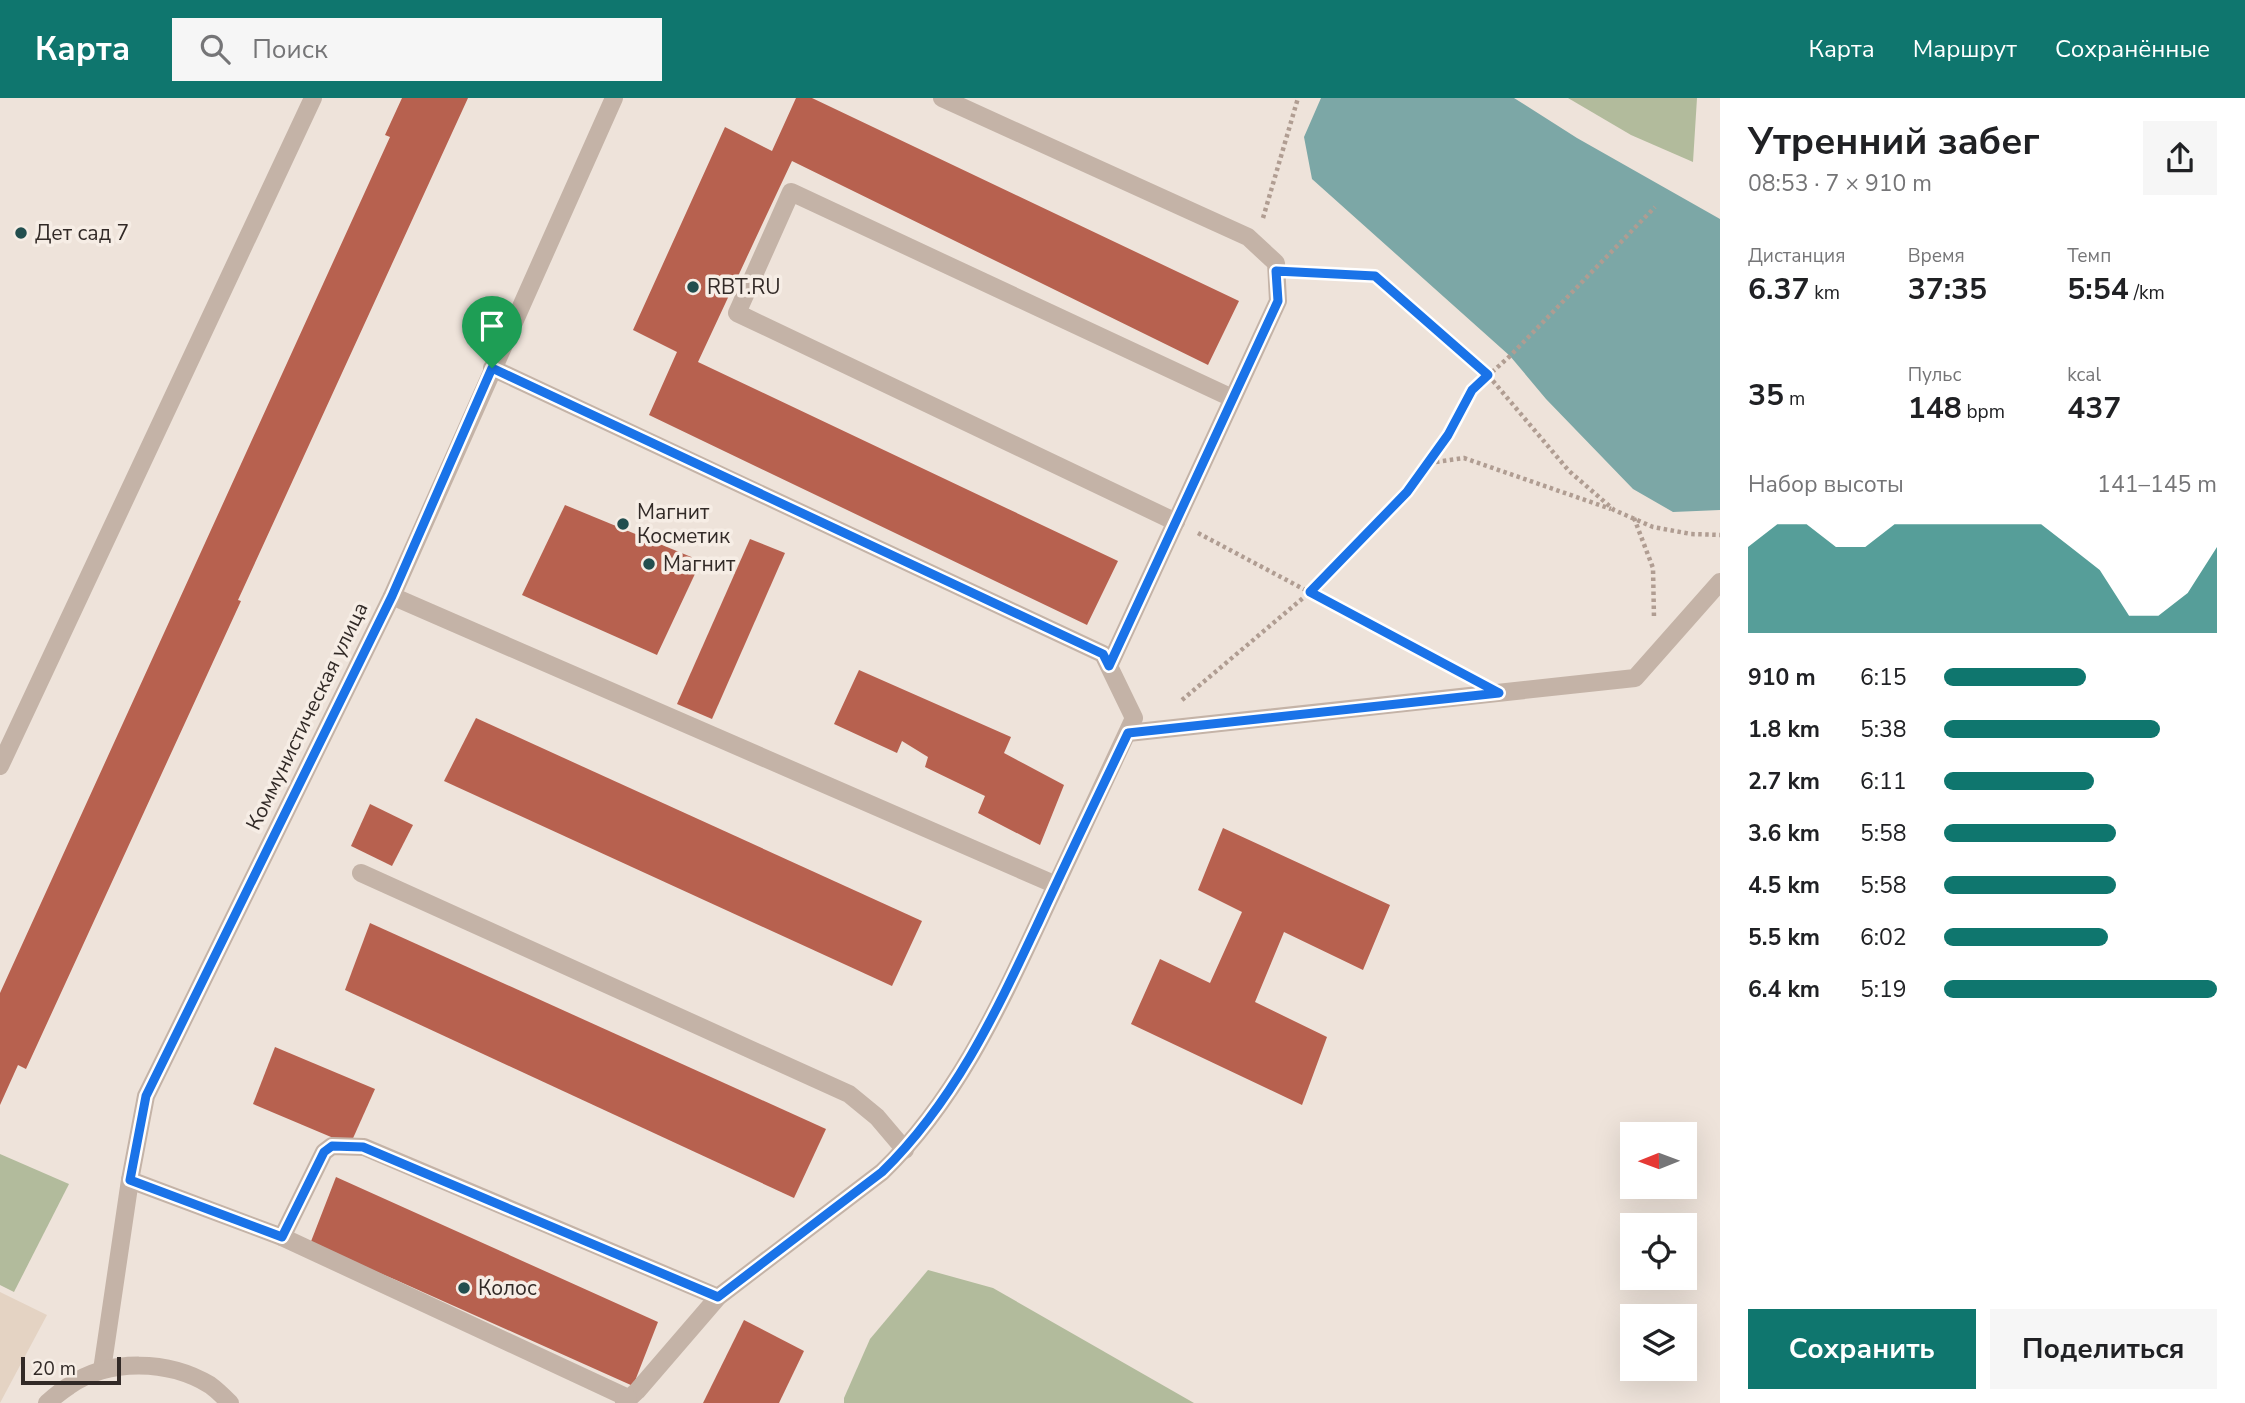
<!DOCTYPE html>
<html lang="ru">
<head>
<meta charset="utf-8">
<style>
  :root { --surface:#fff; --page:#f6f6f6; --text:#202124; --muted:#757577; --accent:#0f766e }
  body { margin:0; font-family:"Nunito Sans",sans-serif; background:var(--page); color:var(--text); height:100vh; display:flex; flex-direction:column; font-size:26px; white-space:nowrap }
  * { box-sizing:border-box; margin:0 }
  p { font-size:23px; color:var(--muted) }
  .icon { flex:none; width:38px; height:38px; fill:none; stroke:currentColor; stroke-width:2; stroke-linecap:round; stroke-linejoin:round }
  .map { position:relative; flex:1; overflow:hidden }
  .side { display:flex; flex-direction:column; background:var(--surface); width:525px }
  .side>* { flex:none }
  .needle { width:46px; rotate:269deg }
  .fabs { position:absolute; left:1620px; top:1024px; display:grid; gap:14px }
  .fabs a { display:grid; place-items:center; width:77px; height:77px; border-radius:0px; background:var(--surface); box-shadow:0 7px 28px #0002; font-size:35px }
  .scale { position:absolute; left:21px; bottom:18px; width:100px; box-sizing:border-box; padding-left:7px; border:4px solid #322a27; border-top:0; font-size:19px; line-height:24px; white-space:nowrap; color:#322a27; -webkit-text-stroke:5px #f6ede5; paint-order:stroke }
  .pin { position:absolute; display:grid; place-items:center; width:60px; height:60px; color:#fff; margin:-72px -30px; border-radius:50% 50% 50% 0; rotate:-45deg; box-shadow:0 0 7px #0007 }
  .pin .icon { rotate:45deg }
  .round { display:grid; place-items:center; flex:none; width:74px; height:74px; border-radius:0px; background:var(--page) }
  .overview { display:flex; align-items:center; justify-content:space-between; height:119px; padding:0 28px }
  h1 { font-size:38px; font-weight:700; line-height:52px }
  .stats { display:grid; grid-template-columns:repeat(3,1fr); gap:10px; height:119px; padding:7px 28px }
  .stats div { display:grid; align-content:center }
  .stats b { font-size:30px; font-weight:700 }
  .stats small { font-size:19px; font-weight:400 }
  .stats p { font-size:19px }
  .chart { height:196px; padding:14px 28px }
  .chart p { display:flex; justify-content:space-between }
  .chart svg { width:100%; height:126px; margin-top:7px; fill:var(--accent); opacity:.7 }
  .primary-button { display:flex; gap:14px; margin-top:auto; padding:14px 28px }
  .primary-button a { flex:1; height:80px; border-radius:0px; background:var(--accent); color:#fff; font-size:28px; font-weight:700; line-height:80px; text-align:center }
  .primary-button a+a { background:var(--page); color:var(--text) }
  ul { padding:0 28px; list-style:none; font-size:23px }
  li { display:grid; grid-template-columns:112px 84px 1fr; align-items:center; height:52px }
  li i { height:18px; border-radius:9px; background:var(--accent) }
  header { display:flex; align-items:center; gap:42px; box-sizing:border-box; height:98px; padding:0 35px; background:var(--accent); color:#fff }
  header strong { font-size:33px }
  nav { display:flex; gap:38px; margin-inline-start:auto; font-size:24px }
  .search { width:490px; height:63px; background:var(--page); display:flex; align-items:center; gap:18px; box-sizing:border-box; padding:0 24px; border-radius:0px; color:var(--muted); font-size:26px }
  main { display:flex; flex:1; min-height:0 }
  .map>svg:first-child { display:block }
  .green { fill:#b2bb9c }
  .plaza { fill:#e4d3c3 }
  .water { fill:#7ca7a6 }
  .building { fill:#b7614f }
  .lines { fill:none; stroke-linecap:round; stroke-linejoin:round }
  .path { stroke:#b09d92; stroke-width:4.5; stroke-dasharray:3.5 3.5; stroke-linecap:butt }
  .minor { stroke:#c4b3a7; stroke-width:18 }
  .route-casing { stroke:#fff; stroke-width:14 }
  .route { stroke:#1a73e8; stroke-width:9 }
  .poi-dot { fill:#224e4e; stroke:#f6ede5; stroke-width:2.5 }
  .labels { text-anchor:middle; dominant-baseline:central; stroke-width:7; stroke-linejoin:round; paint-order:stroke }
  .poi-label { font-size:21px; fill:#322a27; stroke:#f6ede5; text-anchor:start }
  .street-label { font-size:21px; fill:#322a27; stroke:#f6ede5 }
</style>
</head>
<body>
<header>
<strong>Карта</strong>
<div class="search"><svg class="icon" aria-label="search" viewBox="0 0 24 24"><circle cx="10" cy="10" r="6"/><path d="M15 15l6 6"/></svg>Поиск</div>
<nav><a>Карта</a><a>Маршрут</a><a>Сохранённые</a></nav>
</header>
<main>
<div class="map">
<svg width="1720" height="1305" viewBox="0 0 1720 1305">
  <rect width="100%" height="100%" fill="#eee3da"/>
  <g class="green">
    <polygon points="1568,0 1697,0 1693,64 1631,37"/>
    <polygon points="0,1056 69,1086 14,1194 0,1187"/>
    <polygon points="928,1172 993,1190 1194,1305 844,1305 844,1300 870,1241"/>
  </g>
  <polygon class="plaza" points="0,1194 47,1217 0,1305"/>
  <polygon class="water" points="1321,0 1514,0 1577,40 1720,121 1720,412 1673,414 1633,391 1546,301 1510,258 1312,81 1304,39"/>
  <g class="building">
    <polygon points="402,0 468,0 238,502 241,503 26,971 18,967 0,1007 0,895 390,39 385,37"/>
    <polygon points="796,0 812,0 1239,203 1208,267 792,63 753,146 698,264 1118,463 1087,527 649,317 677,254 633,232 725,29 772,53"/>
    <polygon points="565,407 701,463 657,557 522,497"/>
    <polygon points="750,441 785,455 712,621 677,606"/>
    <polygon points="859,572 1011,639 1004,655 1064,687 1040,747 978,715 985,698 925,669 928,659 902,643 897,655 834,626"/>
    <polygon points="476,620 922,823 892,888 444,683"/>
    <polygon points="370,706 413,727 392,768 351,748"/>
    <polygon points="1223,730 1390,807 1363,872 1284,834 1255,904 1327,939 1302,1007 1131,926 1160,861 1210,885 1242,814 1198,792"/>
    <polygon points="370,825 826,1031 794,1100 345,892"/>
    <polygon points="275,949 375,991 350,1047 253,1006"/>
    <polygon points="336,1079 658,1224 633,1288 396,1182 310,1146"/>
    <polygon points="744,1222 804,1253 779,1305 703,1305"/>
  </g>
  <g class="lines">
    <g class="path">
      <polyline points="1263,120 1298,0"/>
      <polyline points="1302,174 1375,178 1482,270 1569,373 1614,412 1653,429 1691,436 1720,437"/>
      <polyline points="1429,365 1464,360 1611,411"/>
      <polyline points="1634,420 1653,470 1654,520"/>
      <polyline points="1198,435 1456,572"/>
      <polyline points="1182,602 1322,484 1407,394 1448,337 1472,292 1510,258 1655,109"/>
    </g>
    <g class="minor">
      <polyline points="942,0 1248,139 1276,165 1278,203 1109,568"/>
      <polyline points="492,270 1103,556 1134,620 1056,787"/>
      <polyline points="1176,424 737,215 791,94 1232,300"/>
      <path d="M392,498L1056,787C1008,888 964,995 882,1074L718,1199L637,1293L624,1305"/>
      <polyline points="1128,635 1635,580 1720,484"/>
      <polyline points="0,668 313,0"/>
      <polyline points="361,775 849,996 877,1019 905,1052"/>
      <polyline points="130,1082 282,1139 324,1054 332,1048 364,1049 718,1199"/>
      <polyline points="282,1139 628,1300"/>
      <polyline points="102,1272 130,1082 146,998 392,498 614,0"/>
      <path d="M47,1305C54,1299 61,1293 69,1288C109,1260 169,1262 210,1287C217,1292 224,1299 230,1305"/>
    </g>
  </g>
  <g class="lines">
    <defs>
      <path id="route" d="M1276,173L1375,178L1488,277L1472,292L1448,337L1407,394L1310,494L1499,595L1128,635C1098,698 1068,760 1039,823C996,914 955,1003 882,1074L718,1199L363,1049L332,1048L324,1054L282,1139L130,1082L146,998L392,498L492,270L1103,556L1109,568L1278,203Z"/>
    </defs>
    <use href="#route" class="route-casing"/>
    <use href="#route" class="route"/>
  </g>
  <g class="poi-dot">
    <circle cx="21" cy="135" r="7"/>
    <circle cx="693" cy="189" r="7"/>
    <circle cx="623" cy="426" r="7"/>
    <circle cx="649" cy="466" r="7"/>
    <circle cx="464" cy="1190" r="7"/>
  </g>
  <g class="labels">
    <g class="poi-label">
      <text x="35" y="135">Дет сад 7</text>
      <text x="707" y="189">RBT.RU</text>
      <text x="637" y="414">Магнит<tspan x="637" dy="24">Косметик</tspan></text>
      <text x="663" y="466">Магнит</text>
      <text x="478" y="1190">Колос</text>
    </g>
    <g class="street-label">
      <text transform="translate(307 618) rotate(-64)">Коммунистическая улица</text>
    </g>
  </g>
</svg>
<div class="fabs">
<a><svg class="needle" viewBox="-14 -14 28 28"><path d="M0-13l5 13h-10z" fill="#e53935"/><path d="M0 13l5-13h-10z" fill="#757577"/></svg></a>
<a><svg class="icon" aria-label="locate" viewBox="0 0 24 24"><circle cx="12" cy="12" r="6"/><path d="M12 2v4M12 18v4M2 12h4M18 12h4"/></svg></a>
<a><svg class="icon" aria-label="layers" viewBox="0 0 24 24"><path d="M12 4l9 5-9 5-9-5zM3 14l9 5 9-5"/></svg></a>
</div>
<div class="scale">20 m</div>
<div class="pin" style="left:492px;top:270px;background:#1e9e55"><svg class="icon" aria-label="arrive" viewBox="0 0 24 24"><path d="M6 21V4h12l-3 4 3 4H6"/></svg></div>
</div>
<section class="side">
<div class="overview"><div><h1>Утренний забег</h1><p>08:53 · 7 × 910 m</p></div><a class="round"><svg class="icon" aria-label="share" viewBox="0 0 24 24"><path d="M12 15V3M7 8l5-5 5 5M5 13v7h14v-7"/></svg></a></div>
<div class="stats">
<div><p>Дистанция</p><b>6.37<small> km</small></b></div>
<div><p>Время</p><b>37:35</b></div>
<div><p>Темп</p><b>5:54<small> /km</small></b></div>
</div>
<div class="stats">
<div><b>35<small> m</small></b></div>
<div><p>Пульс</p><b>148<small> bpm</small></b></div>
<div><p>kcal</p><b>437</b></div>
</div>
<div class="chart"><p><span>Набор высоты</span>141–145 m</p>
<svg viewBox="0 0 160 44" preserveAspectRatio="none"><path d="M0 44V14L10 6L20 6L30 14L40 14L50 6L60 6L70 6L80 6L90 6L100 6L110 14L120 22L130 38L140 38L150 30L160 14V44z"/></svg>
</div>
<ul>
<li><b>910 m</b>6:15<i style="width:52%"></i></li>
<li><b>1.8 km</b>5:38<i style="width:79%"></i></li>
<li><b>2.7 km</b>6:11<i style="width:55%"></i></li>
<li><b>3.6 km</b>5:58<i style="width:63%"></i></li>
<li><b>4.5 km</b>5:58<i style="width:63%"></i></li>
<li><b>5.5 km</b>6:02<i style="width:60%"></i></li>
<li><b>6.4 km</b>5:19<i style="width:100%"></i></li>
</ul>
<div class="primary-button"><a>Сохранить</a><a>Поделиться</a></div>
</section>
</main>
</body>
</html>
